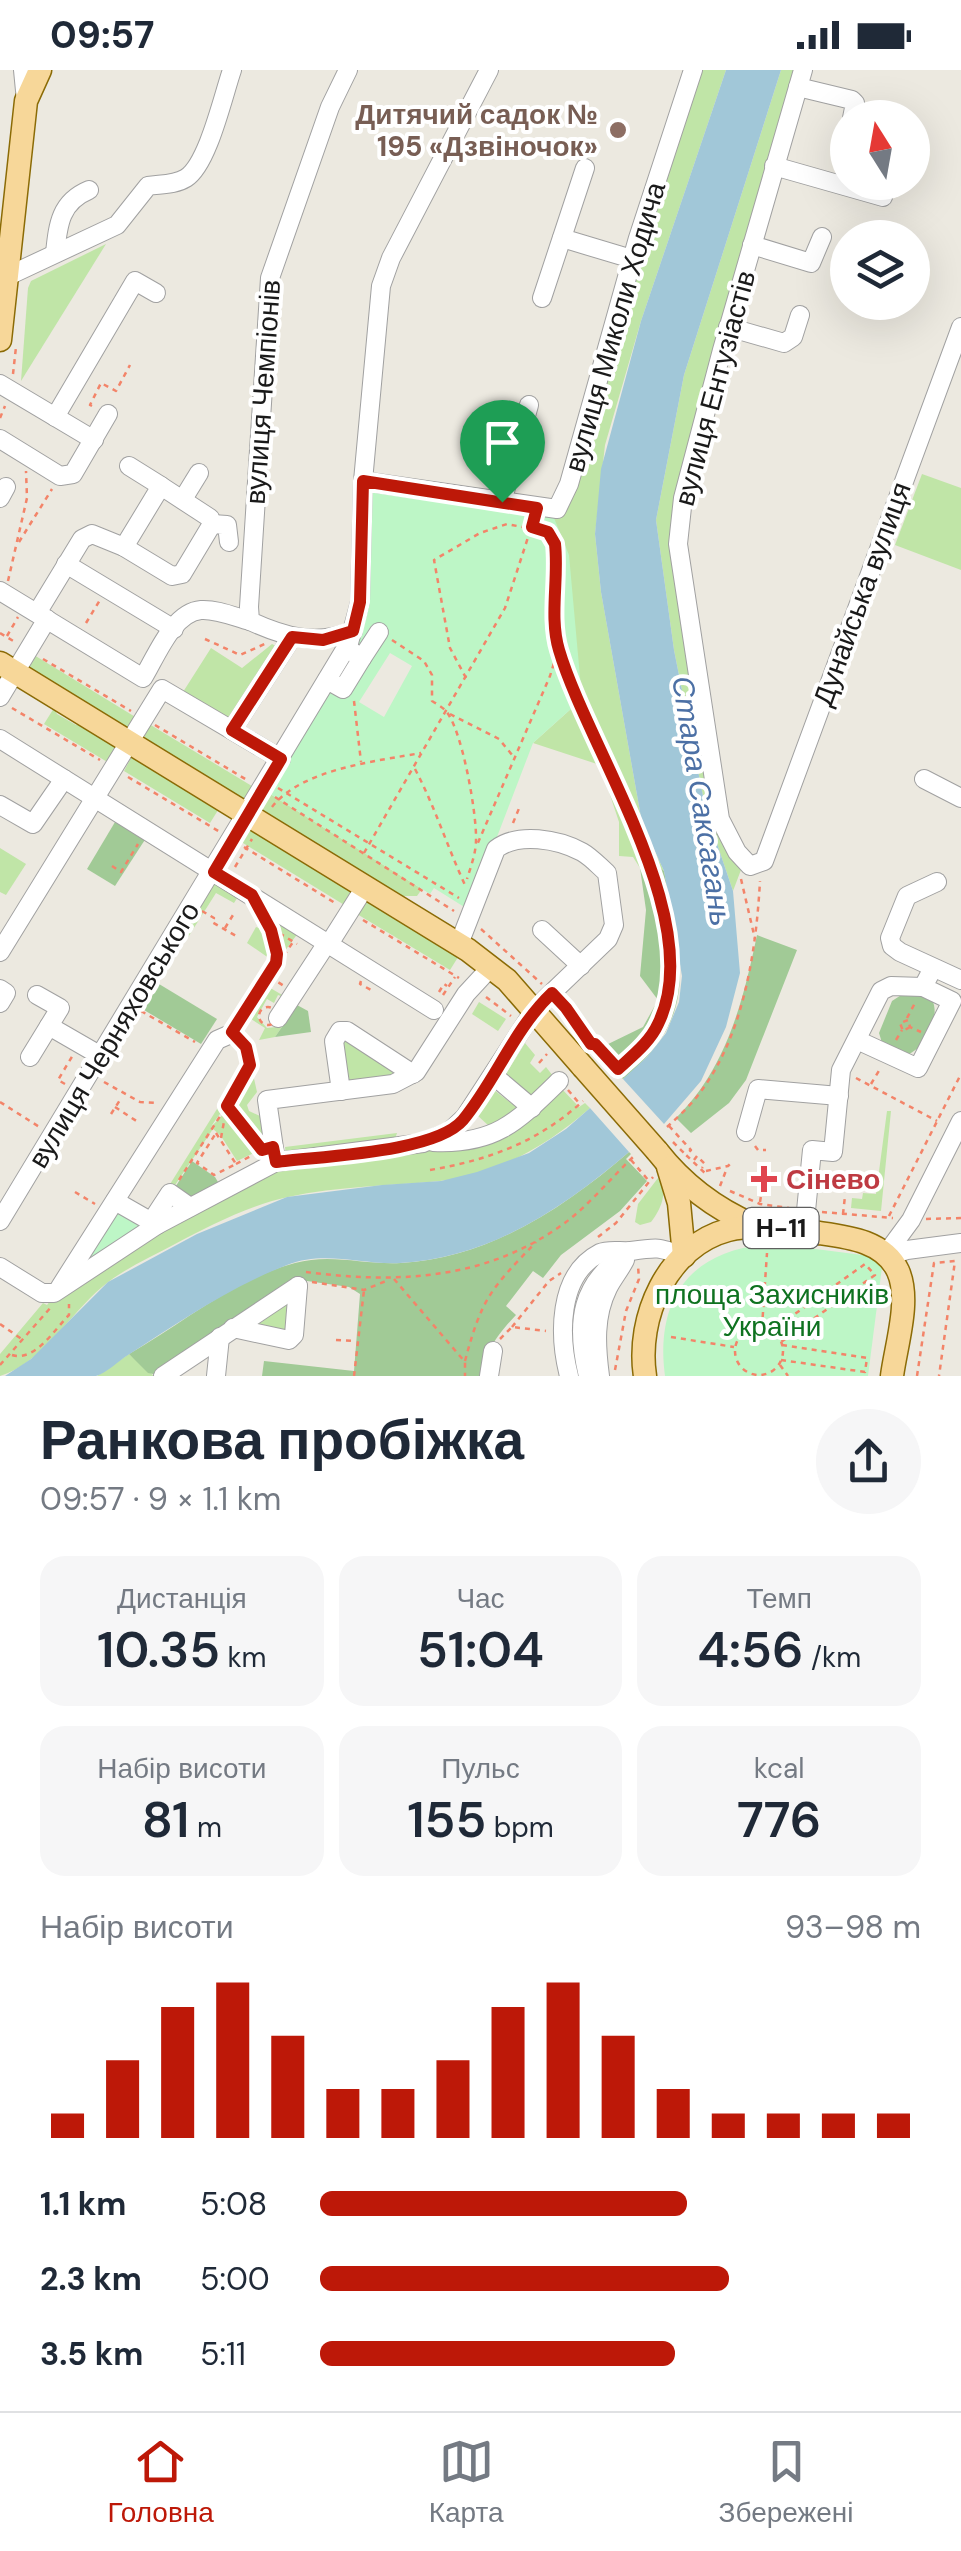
<!DOCTYPE html>
<html lang="uk">
<head>
<meta charset="utf-8">
<style>
  :root { --surface:#fff; --page:#f6f6f7; --text:#1f2937; --muted:#747a83; --line:#e0e1e3; --accent:#bd1808 }
  body { margin:0; font-family:"DM Sans",sans-serif; background:var(--page); color:var(--text); height:100vh; display:flex; flex-direction:column; font-size:38px; white-space:nowrap }
  * { box-sizing:border-box; margin:0 }
  p { font-size:32px; color:var(--muted) }
  .icon { flex:none; width:55px; height:55px; fill:none; stroke:currentColor; stroke-width:2; stroke-linecap:round; stroke-linejoin:round }
  .map { position:relative; height:1306px; overflow:hidden }
  .sheet { display:flex; flex-direction:column; background:var(--surface); flex:1 }
  .sheet>* { flex:none }
  .needle { width:65px; rotate:349deg }
  .fabs { position:absolute; left:830px; top:30px; display:grid; gap:20px }
  .fabs a { display:grid; place-items:center; width:100px; height:100px; border-radius:50%; background:var(--surface); box-shadow:0 10px 40px #0002; font-size:50px }
  .pin { position:absolute; display:grid; place-items:center; width:85px; height:85px; color:#fff; margin:-102px -42px; border-radius:50% 50% 50% 0; rotate:-45deg; box-shadow:0 0 10px #0007 }
  .pin .icon { rotate:45deg }
  .round { display:grid; place-items:center; flex:none; width:105px; height:105px; border-radius:52px; background:var(--page) }
  .head { display:flex; align-items:center; justify-content:space-between; height:170px; padding:0 40px }
  h1 { font-size:55px; font-weight:600; line-height:75px }
  .stats { display:grid; grid-template-columns:repeat(3,1fr); gap:15px; height:170px; padding:10px 40px }
  .stats div { display:grid; align-content:center; border-radius:25px; background:var(--page); text-align:center }
  .stats b { font-size:50px; font-weight:600 }
  .stats small { font-size:28px; font-weight:400 }
  .stats p { font-size:28px }
  .chart { height:280px; padding:20px 40px }
  .chart p { display:flex; justify-content:space-between }
  .chart svg { width:100%; height:180px; margin-top:10px; stroke:var(--accent); stroke-width:6 }
  ul { padding:0 40px; list-style:none; font-size:32px }
  li { display:grid; grid-template-columns:160px 120px 1fr; align-items:center; height:75px }
  li i { height:25px; border-radius:12px; background:var(--accent) }
  .status { display:flex; justify-content:space-between; align-items:center; height:70px; padding:0 50px; background:var(--surface); direction:ltr }
  .status svg { height:28px; fill:currentColor }
  .dock { display:flex; justify-content:space-around; align-items:center; height:140px; border-top:2px solid var(--line); background:var(--surface); font-size:28px; color:var(--muted) }
  .dock a { display:grid; justify-items:center; gap:5px }
  .dock .active { color:var(--accent) }
  .map>svg:first-child { display:block }
  .grass { fill:#c0e5a7 }
  .forest { fill:#a1ca96 }
  .park { fill:#bdf6c6; fill-rule:evenodd }
  .water { fill:#a1c7d8 }
  .lines { fill:none; stroke-linecap:round; stroke-linejoin:round }
  .minor-casing { stroke:#a1a1a1; stroke-width:20 }
  .major-casing { stroke:#8b6b06; stroke-width:25 }
  .path { stroke:#f38469; stroke-width:2.5; stroke-dasharray:5 5; stroke-linecap:butt }
  .minor { stroke:#fff; stroke-width:18 }
  .major { stroke:#f7d799; stroke-width:22 }
  .major-bridge-casing { stroke:#8b6b06; stroke-width:25; stroke-linecap:butt }
  .major-bridge { stroke:#f7d799; stroke-width:22 }
  .route-casing { stroke:#fff; stroke-width:20 }
  .route { stroke:#bd1808; stroke-width:12 }
  .education-dot { fill:#8d6e63; stroke:#fff; stroke-width:4 }
  .health-dot { fill:#e0444e; stroke:#fff; stroke-width:4 }
  .labels { text-anchor:middle; dominant-baseline:central; stroke-width:8; stroke-linejoin:round; paint-order:stroke }
  .shield { fill:#fff; stroke:#5f5f5f; stroke-width:2.5 }
  .shield-label { font-size:25px; font-weight:bold; fill:#1a1a1a }
  .education-label { font-size:28px; font-weight:bold; fill:#785e54; stroke:#fff; text-anchor:end }
  .street-label { font-size:28px; fill:#1a1a1a; stroke:#fff }
  .health-label { font-size:28px; font-weight:bold; fill:#be3a42; stroke:#fff; text-anchor:start }
  .park-label { font-size:28px; fill:#0f7220; stroke:#fff }
  .water-label { font-size:30px; font-style:italic; fill:#4c70a5; stroke:#fff }
</style>
</head>
<body>
<div class="status"><b>09:57</b><svg viewBox="0 0 49 12"><path d="M0 12V9h3v3zM5 12V6h3v6zM10 12V3h3v9zM15 12V0h3v12zM26 1h20v11H26zM47 4h2v5h-2z"/></svg></div>
<div class="map">
<svg width="961" height="1306" viewBox="0 0 961 1306">
  <rect width="100%" height="100%" fill="#ece9e0"/>
  <g class="grass">
    <polygon points="693,0 726,0 641,251 605,375 595,464 601,522 642,753 664,801 646,792 640,798 633,787 619,786 619,752 600,695 533,673 582,629 552,443"/>
    <polygon points="781,0 803,0 678,474 713,718 744,792 733,821 706,741 674,580 656,450 684,305"/>
    <polygon points="106,174 21,311 28,218 31,211"/>
    <polygon points="922,404 961,418 961,500 895,475"/>
    <polygon points="272,574 280,578 231,653 183,622 211,578 242,598"/>
    <polygon points="34,585 137,648 128,658 124,657 31,602 27,596"/>
    <polygon points="54,638 57,644 76,655 81,654 115,677 109,693 44,654"/>
    <polygon points="149,654 257,719 245,731 144,668"/>
    <polygon points="132,686 179,713 180,717 199,729 204,728 220,737 210,753 124,701"/>
    <polygon points="267,722 422,819 417,826 403,826 263,742 260,734"/>
    <polygon points="252,757 354,820 346,836 238,770 247,758"/>
    <polygon points="0,778 26,794 6,825 0,822"/>
    <polygon points="216,807 241,822 234,833 216,823 185,872 179,868"/>
    <polygon points="367,829 460,884 450,900 357,844"/>
    <polygon points="270,840 301,859 276,893 247,873 256,857 265,860 269,856"/>
    <polygon points="267,916 289,929 278,925 274,933 267,929 257,947 267,958 276,957 294,932 297,935 275,967 259,970 265,958 248,947"/>
    <polygon points="479,932 506,949 498,961 472,944"/>
    <polygon points="341,963 347,963 398,1005 342,1016"/>
    <polygon points="525,973 535,985 530,993 540,1003 546,997 553,1006 532,1027 505,1005"/>
    <path d="M247,991C247,1012 223,1038 211,1057L228,1039L260,1080L237,1091L221,1066L213,1059L171,1121L167,1119Z"/>
    <polygon points="251,995 257,1022 247,1035 249,1041 260,1046 264,1071 269,1076 262,1078 228,1036"/>
    <path d="M561,1018L579,1037L585,1033L590,1038C548,1075 497,1105 440,1111C390,1116 338,1116 288,1127C250,1135 209,1156 175,1174C151,1187 123,1199 102,1217C70,1244 41,1294 0,1306V1284L43,1233L47,1235L54,1226L159,1160L276,1099L412,1081L456,1080Z"/>
    <polygon points="494,1020 519,1039 490,1057 477,1045"/>
    <polygon points="887,1041 891,1041 881,1141 851,1138 852,1128 862,1129 863,1123 876,1124"/>
    <polygon points="397,1063 394,1072 286,1086 285,1077"/>
    <path d="M658,1108C669,1121 661,1139 651,1152L640,1155L635,1152L638,1134Z"/>
    <polygon points="293,1229 290,1262 249,1257"/>
    <polygon points="129,1284 154,1306 97,1306"/>
  </g>
  <g class="forest">
    <polygon points="118,747 148,765 115,816 87,799"/>
    <path d="M646,792H652L664,801C681,887 702,947 623,1009L617,1002L620,998L602,977L643,957L658,930L640,906L646,840L640,798Z"/>
    <path d="M757,865L797,880L746,1010L729,1033L691,1063L676,1048C726,999 743,932 757,865Z"/>
    <polygon points="159,914 217,949 201,974 144,940"/>
    <path d="M909,920L932,929C941,949 926,977 907,985L883,976L879,963L892,931Z"/>
    <polygon points="297,935 308,941 311,962 275,967"/>
    <path d="M629,1082L631,1084L626,1089L647,1111L620,1141L561,1185L543,1208L533,1201L506,1236L516,1245C497,1265 487,1279 481,1306H262L264,1291L354,1301L360,1224L349,1217L307,1211L163,1306L148,1303L129,1284C182,1254 234,1209 295,1193C331,1183 364,1195 401,1193C489,1188 564,1138 629,1082Z"/>
    <polygon points="192,1091 215,1107 221,1117 189,1135 172,1122"/>
  </g>
  <g class="park">
    <path d="M366,414L552,443L569,485L582,629L533,673L469,840L434,818L430,824L267,722L354,576ZM390,583L412,596L384,647L359,632Z"/>
    <polygon points="115,1132 154,1155 72,1209"/>
    <path d="M777,1174L870,1186L882,1197L868,1306H665C654,1225 695,1176 777,1174Z"/>
  </g>
  <g class="water">
    <polygon points="726,0 781,0 684,305 656,450 674,580 706,741 733,821 740,903 726,957 701,1011 664,1054 623,1009 647,987 666,963 679,932 682,906 664,801 642,753 601,522 595,464 601,399 641,251"/>
    <path d="M590,1038L629,1082C564,1138 489,1188 400,1193C361,1195 325,1180 287,1195C230,1217 179,1252 128,1285C118,1291 107,1303 96,1306C80,1306 25,1306 5,1306L31,1289L108,1212L197,1164L287,1127L382,1115L441,1111L477,1102L529,1083L566,1059Z"/>
  </g>
  <g class="lines">
    <defs>
      <g id="minor">
        <polyline points="23,0 26,31"/>
        <path d="M348,0L330,37L270,208L249,537L250,551C285,567 316,576 353,561"/>
        <polyline points="803,0 722,280 683,428 678,474 720,749 737,782 750,796 764,791 961,257"/>
        <polyline points="798,17 852,30 855,33 852,48"/>
        <polyline points="774,96 883,127"/>
        <polyline points="562,168 632,189"/>
        <polyline points="752,175 811,193 822,167"/>
        <path d="M55,183C58,155 60,132 89,120"/>
        <path d="M8,206L117,155L148,116C161,114 175,115 186,108C208,94 223,26 232,0"/>
        <polyline points="542,228 585,98"/>
        <polyline points="728,257 784,273 793,267 800,245"/>
        <polyline points="0,314 94,370"/>
        <polyline points="55,347 135,211 156,223"/>
        <polyline points="0,369 60,406 73,404 108,344"/>
        <polyline points="363,411 557,439 569,414 638,168 693,0"/>
        <polyline points="0,428 6,417"/>
        <polyline points="183,429 199,403"/>
        <polyline points="502,432 529,335"/>
        <polyline points="212,454 227,455 229,472"/>
        <polyline points="124,477 161,416 129,396"/>
        <polyline points="66,494 174,559"/>
        <path d="M0,521L143,608C156,587 173,542 201,540C217,539 235,547 250,551"/>
        <polyline points="37,543 82,469 92,464 124,477 172,506 182,504 212,454 210,448 161,416"/>
        <polyline points="362,588 379,562"/>
        <polyline points="327,610 343,619 362,588 346,578"/>
        <polyline points="0,627 47,549"/>
        <polyline points="232,660 292,567"/>
        <polyline points="0,669 434,940"/>
        <polyline points="924,709 961,728"/>
        <polyline points="0,735 33,754 64,709"/>
        <polyline points="937,812 907,826 890,868 892,876 900,882 961,910"/>
        <polyline points="542,860 581,896"/>
        <polyline points="329,874 365,817"/>
        <polyline points="0,882 162,619 281,689"/>
        <polyline points="0,919 6,923 0,933"/>
        <polyline points="278,948 327,873"/>
        <polyline points="49,956 101,986"/>
        <polyline points="857,970 918,998 952,931 923,917 933,898"/>
        <polyline points="30,987 60,938 37,925"/>
        <polyline points="493,1005 532,1038"/>
        <polyline points="341,1021 334,971 340,961 347,961 413,1004"/>
        <polyline points="746,1062 758,1019 839,1026"/>
        <path d="M433,1072C495,1075 517,1052 559,1011"/>
        <polyline points="276,1092 267,1030 393,1014 416,1002 466,924 491,897"/>
        <polyline points="115,1131 157,1155"/>
        <polyline points="0,1151 349,573 360,532 363,411 381,216 391,188 489,0"/>
        <polyline points="151,1152 170,1123 190,1137"/>
        <polyline points="804,1161 812,1080 833,1082 841,1000 881,921 891,916 923,917"/>
        <polyline points="886,1184 911,1150 961,1051"/>
        <polyline points="889,1186 907,1180 961,1173"/>
        <path d="M0,1197L42,1223H54L157,1155L276,1092L423,1073L449,1062L465,1047L535,939L608,869L614,855L607,803C599,796 591,787 582,782C558,769 518,762 496,779L459,874"/>
        <polyline points="60,1217 217,970 233,963"/>
        <polyline points="233,1258 289,1270 294,1265 298,1216"/>
        <polyline points="163,1306 298,1216"/>
        <polyline points="216,1306 220,1267"/>
        <polyline points="489,1306 493,1281"/>
        <path d="M569,1306C559,1267 557,1205 600,1183C609,1179 621,1182 631,1181C658,1177 658,1177 684,1186"/>
        <path d="M588,1306C575,1252 580,1212 630,1181"/>
        <path d="M600,1306C596,1276 594,1246 608,1218C613,1208 620,1200 625,1190"/>
      </g>
      <g id="major">
        <polyline points="0,270 26,31 40,0"/>
        <polyline points="0,593 468,880 507,910 583,997"/>
        <path d="M657,1081C682,1113 716,1139 753,1155"/>
        <polyline points="668,1097 679,1133 684,1186"/>
        <path d="M645,1306C636,1248 667,1176 728,1160C757,1153 790,1159 819,1163C848,1167 884,1171 898,1201C911,1230 896,1275 892,1306"/>
      </g>
    </defs>
    <use href="#minor" class="minor-casing"/>
    <use href="#major" class="major-casing"/>
    <g class="path">
      <polyline points="13,304 16,277"/>
      <polyline points="92,336 90,335 101,313 116,321 130,295"/>
      <polyline points="0,348 5,336"/>
      <polyline points="19,472 52,419"/>
      <polyline points="8,511 27,428 26,401"/>
      <polyline points="86,553 100,530"/>
      <polyline points="0,563 15,572"/>
      <polyline points="7,566 18,547"/>
      <polyline points="205,569 240,585 267,573"/>
      <path d="M392,570L424,591L432,605V631C437,634 442,637 445,640C462,657 477,745 476,770C476,783 471,796 467,809"/>
      <polyline points="559,579 656,809 669,884 666,931 658,956 616,1001"/>
      <polyline points="43,589 131,641"/>
      <path d="M466,608L450,578L434,490L480,463L507,454L548,462C559,481 559,550 558,574C557,585 553,596 550,606L477,775"/>
      <polyline points="354,631 361,692"/>
      <polyline points="12,638 100,690"/>
      <polyline points="450,644 499,669 513,686"/>
      <polyline points="155,655 247,710"/>
      <path d="M415,699C435,737 447,776 465,815"/>
      <polyline points="128,707 220,762"/>
      <polyline points="278,718 459,828"/>
      <polyline points="275,727 454,841"/>
      <path d="M272,737C301,699 377,691 421,683"/>
      <polyline points="513,753 520,736"/>
      <polyline points="244,777 335,833"/>
      <polyline points="364,783 505,538 534,449"/>
      <polyline points="112,796 121,802 138,774"/>
      <polyline points="235,797 252,769"/>
      <polyline points="741,809 755,869"/>
      <polyline points="202,841 214,848 212,852 238,867"/>
      <polyline points="363,850 459,908"/>
      <polyline points="266,853 274,868 277,892"/>
      <polyline points="225,858 233,845"/>
      <polyline points="271,858 297,874"/>
      <polyline points="481,859 542,914"/>
      <polyline points="270,907 284,916"/>
      <polyline points="361,911 360,914 371,920"/>
      <polyline points="439,922 444,914 447,916"/>
      <polyline points="443,925 455,907"/>
      <polyline points="486,927 511,946"/>
      <polyline points="562,933 591,974 595,973 618,999"/>
      <circle cx="268" cy="946" r="9"/>
      <polyline points="141,941 195,972"/>
      <polyline points="907,948 915,933"/>
      <polyline points="239,952 293,872"/>
      <polyline points="910,957 903,961 900,953 908,950 910,957 921,962"/>
      <polyline points="896,970 902,960"/>
      <polyline points="539,993 547,984"/>
      <polyline points="856,1008 937,1051"/>
      <polyline points="104,1012 140,1032 156,1033"/>
      <polyline points="65,1014 58,1010 73,985"/>
      <polyline points="871,1014 880,999"/>
      <polyline points="568,1020 579,1033"/>
      <polyline points="0,1032 41,1058"/>
      <polyline points="115,1037 138,1052"/>
      <polyline points="228,1038 257,1075"/>
      <polyline points="111,1044 120,1030"/>
      <polyline points="669,1056 691,1080 686,1085 707,1105"/>
      <path d="M667,1057C678,1047 690,1036 699,1024C744,965 756,882 760,811"/>
      <polygon points="216,1063 236,1094 214,1105 197,1093"/>
      <polyline points="221,1068 227,1035 250,995 244,973"/>
      <polyline points="673,1072 685,1084"/>
      <polyline points="755,1076 758,1080 766,1080"/>
      <polyline points="631,1090 649,1111"/>
      <polyline points="694,1090 697,1086 705,1094 702,1098"/>
      <polyline points="236,1094 260,1081"/>
      <path d="M430,1100C489,1090 538,1072 583,1031"/>
      <polyline points="706,1101 728,1096 732,1092"/>
      <polyline points="179,1110 226,1037"/>
      <polyline points="720,1116 727,1098"/>
      <polyline points="730,1121 760,1134 789,1138"/>
      <polyline points="75,1122 95,1134"/>
      <polyline points="760,1132 763,1114"/>
      <polyline points="822,1142 893,1148"/>
      <polyline points="843,1144 845,1126"/>
      <polyline points="889,1146 961,1004"/>
      <polyline points="926,1149 961,1148"/>
      <polyline points="598,1167 616,1153 653,1107"/>
      <path d="M306,1202C398,1214 488,1210 566,1152C591,1133 611,1108 633,1087"/>
      <polyline points="394,1209 465,1292 465,1306"/>
      <polyline points="312,1212 364,1220 386,1211"/>
      <polyline points="0,1254 23,1270"/>
      <polyline points="512,1257 549,1211 561,1203"/>
      <polyline points="762,1257 767,1183"/>
      <circle cx="759" cy="1281" r="24"/>
      <polyline points="771,1261 865,1194 875,1205 781,1272"/>
      <polyline points="671,1267 734,1277"/>
      <polyline points="500,1269 512,1257 546,1261"/>
      <polyline points="336,1270 355,1271"/>
      <path d="M12,1285C35,1292 54,1260 69,1245V1234"/>
      <polyline points="781,1290 865,1302 867,1288 782,1275"/>
      <path d="M465,1291C482,1227 491,1219 536,1172"/>
      <polyline points="0,1295 52,1236"/>
      <polyline points="780,1295 788,1306"/>
      <polyline points="615,1300 626,1241 639,1209 638,1196"/>
      <polyline points="354,1306 364,1220"/>
      <polyline points="917,1306 934,1193 955,1191 939,1306"/>
    </g>
    <use href="#minor" class="minor"/>
    <use href="#major" class="major"/>
    <defs>
      <polyline id="major-bridge" points="583,997 657,1081"/>
    </defs>
    <use href="#major-bridge" class="major-bridge-casing"/>
    <use href="#major-bridge" class="major-bridge"/>
  </g>
  <g class="lines">
    <defs>
      <path id="route" d="M363,411L537,438L532,457L548,462L555,474C559,508 549,547 559,580C588,679 709,852 658,954C650,972 632,986 618,999L595,974H591L566,938L552,923C514,959 496,1010 463,1050C435,1083 320,1086 276,1092L273,1077L262,1080L227,1036L250,995L246,977L232,962L276,893L277,884L271,860L252,825L214,802L281,689L232,660L292,567L323,570L353,561L360,532Z"/>
    </defs>
    <use href="#route" class="route-casing"/>
    <use href="#route" class="route"/>
  </g>
  <circle class="education-dot" cx="618" cy="60" r="10"/>
  <path class="health-dot" d="M759 1094h10v10h10v10h-10v10h-10v-10h-10v-10h10z"/>
  <g class="labels">
    <rect class="shield" x="743.5" y="1138" width="75" height="40" rx="8"/>
    <g class="shield-label">
      <text x="781" y="1158">Н-11</text>
    </g>
    <g class="education-label">
      <text x="598" y="44">Дитячий садок №<tspan x="598" dy="32">195 «Дзвіночок»</tspan></text>
    </g>
    <g class="street-label">
      <text transform="translate(615 257) rotate(-74)">вулиця Миколи Ходича</text>
      <text transform="translate(715 318) rotate(-75)">вулиця Ентузіастів</text>
      <text transform="translate(263 322) rotate(-86)">вулиця Чемпіонів</text>
      <text transform="translate(862 524) rotate(-70)">Дунайська вулиця</text>
      <text transform="translate(114 965) rotate(-59)">вулиця Черняховського</text>
    </g>
    <g class="health-label">
      <text x="786" y="1109">Сінево</text>
    </g>
    <g class="park-label">
      <text x="772" y="1224">площа Захисників<tspan x="772" dy="32">України</tspan></text>
    </g>
    <g class="water-label">
      <text transform="translate(702 731) rotate(81)">Стара Саксагань</text>
    </g>
  </g>
</svg>
<div class="fabs">
<a><svg class="needle" viewBox="-14 -14 28 28"><path d="M0-13l5 13h-10z" fill="#e53935"/><path d="M0 13l5-13h-10z" fill="#747a83"/></svg></a>
<a><svg class="icon" aria-label="layers" viewBox="0 0 24 24"><path d="M12 4l9 5-9 5-9-5zM3 14l9 5 9-5"/></svg></a>
</div>
<div class="pin" style="left:502px;top:432px;background:#1e9e55"><svg class="icon" aria-label="arrive" viewBox="0 0 24 24"><path d="M6 21V4h12l-3 4 3 4H6"/></svg></div>
</div>
<section class="sheet">
<div class="head"><div><h1>Ранкова пробіжка</h1><p>09:57 · 9 × 1.1 km</p></div><a class="round"><svg class="icon" aria-label="share" viewBox="0 0 24 24"><path d="M12 15V3M7 8l5-5 5 5M5 13v7h14v-7"/></svg></a></div>
<div class="stats">
<div><p>Дистанція</p><b>10.35<small> km</small></b></div>
<div><p>Час</p><b>51:04</b></div>
<div><p>Темп</p><b>4:56<small> /km</small></b></div>
</div>
<div class="stats">
<div><p>Набір висоти</p><b>81<small> m</small></b></div>
<div><p>Пульс</p><b>155<small> bpm</small></b></div>
<div><p>kcal</p><b>776</b></div>
</div>
<div class="chart"><p><span>Набір висоти</span>93–98 m</p>
<svg viewBox="0 0 160 44" preserveAspectRatio="none"><path d="M5 44V38M15 44V25M25 44V12M35 44V6M45 44V19M55 44V32M65 44V32M75 44V25M85 44V12M95 44V6M105 44V19M115 44V32M125 44V38M135 44V38M145 44V38M155 44V38"/></svg>
</div>
<ul>
<li><b>1.1 km</b>5:08<i style="width:61%"></i></li>
<li><b>2.3 km</b>5:00<i style="width:68%"></i></li>
<li><b>3.5 km</b>5:11<i style="width:59%"></i></li>
</ul>
</section>
<nav class="dock">
<a class="active"><svg class="icon" aria-label="home" viewBox="0 0 24 24"><path d="M3 11l9-7 9 7M6 9v11h12V9"/></svg>Головна</a>
<a><svg class="icon" aria-label="map" viewBox="0 0 24 24"><path d="M3 6l6-2 6 2 6-2v14l-6 2-6-2-6 2zM9 4v14M15 6v14"/></svg>Карта</a>
<a><svg class="icon" aria-label="saved" viewBox="0 0 24 24"><path d="M7 4h10v16l-5-4-5 4z"/></svg>Збережені</a>
</nav>
</body>
</html>
